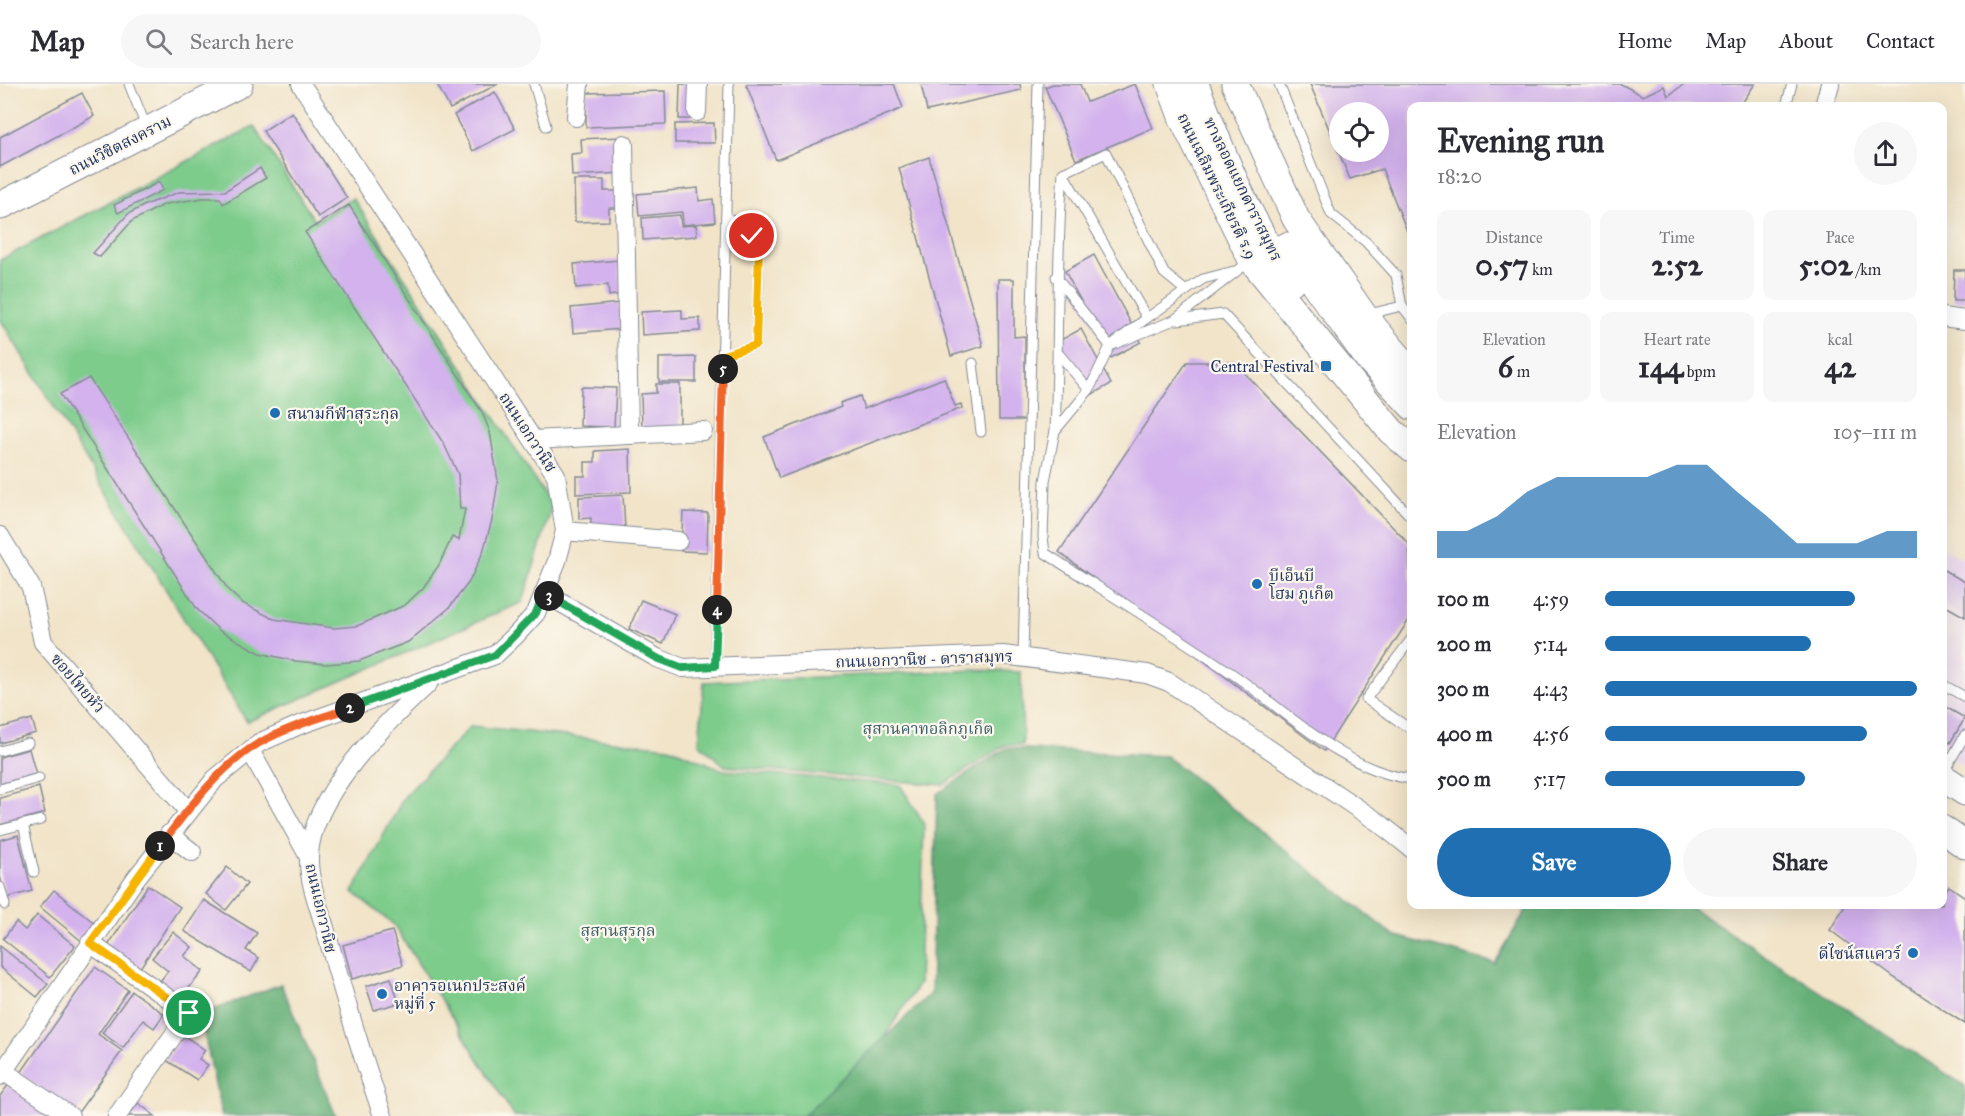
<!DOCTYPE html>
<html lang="en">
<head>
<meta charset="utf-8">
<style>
  :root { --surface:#fff; --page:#f7f7f7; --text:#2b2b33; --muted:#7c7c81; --line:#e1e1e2; --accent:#1f6fb2 }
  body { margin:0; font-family:"IM FELL Great Primer","Noto Serif Thai",serif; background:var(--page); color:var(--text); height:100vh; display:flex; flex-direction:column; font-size:22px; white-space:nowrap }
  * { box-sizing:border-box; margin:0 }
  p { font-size:20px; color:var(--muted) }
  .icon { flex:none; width:33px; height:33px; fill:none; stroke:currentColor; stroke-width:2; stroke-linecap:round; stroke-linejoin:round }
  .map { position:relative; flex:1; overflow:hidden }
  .side { position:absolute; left:1407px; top:18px; width:540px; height:807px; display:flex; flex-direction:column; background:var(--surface); border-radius:12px; box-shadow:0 6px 24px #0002 }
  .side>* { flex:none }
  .fabs { position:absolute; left:1329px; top:18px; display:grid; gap:12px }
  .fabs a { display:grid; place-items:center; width:60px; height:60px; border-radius:50%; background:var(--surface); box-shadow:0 6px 24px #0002; font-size:30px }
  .pin { position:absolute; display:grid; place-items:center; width:51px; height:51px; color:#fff; margin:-26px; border:3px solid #fff; border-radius:50%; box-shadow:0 2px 6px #0007 }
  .km { position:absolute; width:30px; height:30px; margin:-15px; border-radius:50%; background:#222; color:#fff; font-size:16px; line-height:30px; text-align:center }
  .round { display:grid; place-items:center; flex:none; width:63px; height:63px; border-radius:32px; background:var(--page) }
  .head { display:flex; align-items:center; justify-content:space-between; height:102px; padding:0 30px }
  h1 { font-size:33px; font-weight:800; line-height:45px }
  .stats { display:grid; grid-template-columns:repeat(3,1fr); gap:9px; height:102px; padding:6px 30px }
  .stats div { display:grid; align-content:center; border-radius:12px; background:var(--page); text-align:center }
  .stats b { font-size:30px; font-weight:800 }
  .stats small { font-size:16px; font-weight:400 }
  .stats p { font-size:16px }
  .chart { height:168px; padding:12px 30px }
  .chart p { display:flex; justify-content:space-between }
  .chart svg { width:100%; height:108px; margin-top:6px; fill:var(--accent); opacity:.7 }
  .button { display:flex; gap:12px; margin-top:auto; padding:12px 30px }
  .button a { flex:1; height:69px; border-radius:36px; background:var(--accent); color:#fff; font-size:24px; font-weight:800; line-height:69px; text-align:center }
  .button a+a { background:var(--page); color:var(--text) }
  ul { padding:0 30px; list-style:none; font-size:20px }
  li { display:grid; grid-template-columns:96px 72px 1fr; align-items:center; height:45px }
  li i { height:15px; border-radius:8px; background:var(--accent) }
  header { display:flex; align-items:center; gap:36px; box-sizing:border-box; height:84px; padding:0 30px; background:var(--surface); border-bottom:2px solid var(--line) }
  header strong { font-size:28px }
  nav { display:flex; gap:33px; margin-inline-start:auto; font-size:21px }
  .search { width:420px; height:54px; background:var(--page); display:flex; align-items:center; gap:15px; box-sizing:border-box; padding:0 21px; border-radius:33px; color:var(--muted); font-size:22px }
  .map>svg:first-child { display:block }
  .built { fill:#e7d2ef }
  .green { fill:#7ecc8c; stroke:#4c7e75; stroke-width:1.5 }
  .forest { fill:#66b078; stroke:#40706b; stroke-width:1.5 }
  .building { fill:#d3b2ed; fill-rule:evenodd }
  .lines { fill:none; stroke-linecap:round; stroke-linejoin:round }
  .lane-casing { stroke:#868a94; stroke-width:11 }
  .street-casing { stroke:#868a94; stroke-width:20 }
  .secondary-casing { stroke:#868a94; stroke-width:29 }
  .lane { stroke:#fff; stroke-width:9 }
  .street { stroke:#fff; stroke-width:18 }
  .secondary { stroke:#fff; stroke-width:27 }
  .split-1-casing { stroke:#fff; stroke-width:12 }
  .split-2-casing { stroke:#fff; stroke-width:12 }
  .split-3-casing { stroke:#fff; stroke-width:12 }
  .split-4-casing { stroke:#fff; stroke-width:12 }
  .split-5-casing { stroke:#fff; stroke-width:12 }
  .split-6-casing { stroke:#fff; stroke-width:12 }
  .split-1 { stroke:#f5b400; stroke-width:8 }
  .split-2 { stroke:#f0652b; stroke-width:8 }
  .split-3 { stroke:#22a559; stroke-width:8 }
  .split-4 { stroke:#22a559; stroke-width:8 }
  .split-5 { stroke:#f0652b; stroke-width:8 }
  .split-6 { stroke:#f5b400; stroke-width:8 }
  .poi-dot { fill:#1f6fb2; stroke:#fbf7ec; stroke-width:2 }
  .labels { text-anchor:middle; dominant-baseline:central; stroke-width:4.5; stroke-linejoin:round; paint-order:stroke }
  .street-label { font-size:16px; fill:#1b2f5e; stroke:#fbf7ec }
  .poi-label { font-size:16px; fill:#1b2f5e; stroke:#fbf7ec; text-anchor:start }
  .park-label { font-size:16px; fill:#395e6c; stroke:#fbf7ec }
</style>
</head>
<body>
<header>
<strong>Map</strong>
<div class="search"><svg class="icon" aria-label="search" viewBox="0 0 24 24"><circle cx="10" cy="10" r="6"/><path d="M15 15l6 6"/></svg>Search here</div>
<nav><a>Home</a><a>Map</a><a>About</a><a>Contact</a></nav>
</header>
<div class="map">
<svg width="1965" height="1032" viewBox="0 0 1965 1032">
  <rect width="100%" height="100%" fill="#fbf7ec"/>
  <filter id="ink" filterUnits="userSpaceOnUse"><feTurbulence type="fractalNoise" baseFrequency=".0167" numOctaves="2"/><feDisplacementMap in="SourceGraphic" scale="12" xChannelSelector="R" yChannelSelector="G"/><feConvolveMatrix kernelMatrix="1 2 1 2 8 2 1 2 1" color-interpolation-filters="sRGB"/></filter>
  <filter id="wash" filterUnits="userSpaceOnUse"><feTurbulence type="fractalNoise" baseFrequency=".008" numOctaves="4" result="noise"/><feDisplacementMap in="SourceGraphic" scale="24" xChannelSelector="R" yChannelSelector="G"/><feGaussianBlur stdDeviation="1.35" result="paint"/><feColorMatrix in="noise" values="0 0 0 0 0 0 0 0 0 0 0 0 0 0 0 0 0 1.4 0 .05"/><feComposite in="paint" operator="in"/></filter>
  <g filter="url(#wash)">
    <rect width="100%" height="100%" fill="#f1e4c9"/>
    <polygon class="built" points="1942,463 1965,476 1965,683 1943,667"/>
    <g class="green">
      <polygon points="254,42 315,137 353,114 552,422 523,518 247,638 0,235 0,176"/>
      <polygon points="977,586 1021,588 1023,661 1005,661 943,701 725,682 699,659 704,598"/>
      <polygon points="471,642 669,663 723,686 900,701 924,739 919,900 832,1032 514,1032 394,841 353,808 404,713"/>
    </g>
    <g class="forest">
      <polygon points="1006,664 1166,672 1393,851 1495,879 1529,821 1687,821 1965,1002 1965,1032 803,1032 931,909 937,710"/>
      <polygon points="281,900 336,1032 222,1032 200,931"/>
    </g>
    <g id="blocks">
      <g class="building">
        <polygon points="437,0 498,0 450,25"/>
        <polygon points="680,0 693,0 692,35 679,35"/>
        <polygon points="746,0 894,0 903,24 776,76"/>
        <polygon points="921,0 1020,0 1021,6 927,27"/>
        <polygon points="1053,0 1080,0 1087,18 1135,0 1153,44 1076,76 1045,3"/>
        <path d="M1310,0H1621L1643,12L1664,2L1668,12L1684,0H1755L1740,22H1412L1411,157L1382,85L1350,95ZM1340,28H1378V68H1340Z"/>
        <polygon points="665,7 666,40 586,43 586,9"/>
        <polygon points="495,8 515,45 473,67 454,31"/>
        <polygon points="82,9 94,32 0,83 0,53"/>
        <polygon points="292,28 347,114 318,133 263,47"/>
        <polygon points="714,39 715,59 675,59 675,40"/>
        <polygon points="620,53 622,89 572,92 571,70 582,69 581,55"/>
        <polygon points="929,73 983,262 951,272 899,84"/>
        <polygon points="260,84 266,94 223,120 220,114 203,114 165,120 132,137 100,173 93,169 128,130 145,121 179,108 225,107"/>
        <polygon points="574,96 604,96 604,107 621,107 621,124 609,124 609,137 575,138"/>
        <polygon points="159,98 163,106 118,129 114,121"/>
        <polygon points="698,104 699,117 713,115 715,138 683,141 682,128 639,132 637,110"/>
        <polygon points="349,121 482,328 490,348 498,397 492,436 483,468 469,498 449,524 408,558 359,577 327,580 295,577 260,569 220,547 197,525 60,310 89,294 229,507 242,519 274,535 334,544 357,542 405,521 423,504 439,481 452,453 459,456 465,425 460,425 458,390 444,360 305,148"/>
        <polygon points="680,131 681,142 696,141 697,152 643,156 642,134"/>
        <polygon points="1094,171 1141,258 1111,274 1065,187"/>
        <polygon points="619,176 622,210 609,212 608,201 576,204 574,180"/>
        <polygon points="1954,186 1965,186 1965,217 1953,217"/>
        <polygon points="998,195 1014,195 1014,253 1025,252 1025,336 999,336"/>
        <polygon points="620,219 622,245 573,249 571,224"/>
        <polygon points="682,226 682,235 700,234 700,247 642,251 641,228"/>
        <polygon points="1081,245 1111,300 1087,313 1057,258"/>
        <polygon points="696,273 696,298 659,298 659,274"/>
        <polygon points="1187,278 1234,278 1409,460 1412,531 1324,667 1059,468"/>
        <polygon points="944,294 955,322 961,320 962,324 779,394 764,353 841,323 840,319 860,312 864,325"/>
        <polygon points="656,300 680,300 680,344 642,345 641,310 656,309"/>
        <polygon points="581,303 616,304 614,343 580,342"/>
        <polygon points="630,365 631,408 576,410 576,392 585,392 585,378 595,378 595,367"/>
        <polygon points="623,411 625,444 591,445 591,434 579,435 579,413"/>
        <polygon points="683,428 708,429 707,468 681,467"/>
        <polygon points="1942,485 1965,498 1965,533 1942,520"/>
        <polygon points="641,516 675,530 663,560 629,545"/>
        <polygon points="1942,621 1965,634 1950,659 1942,655"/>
        <polygon points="32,635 36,649 0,659 0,644"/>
        <polygon points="29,665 36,690 0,700 0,673"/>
        <polygon points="39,703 45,729 0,741 0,714"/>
        <polygon points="18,751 32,807 6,814 0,792 0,756"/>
        <polygon points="227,783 247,800 226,826 206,810"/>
        <polygon points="148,801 180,823 140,884 107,863"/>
        <polygon points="1949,802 1965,813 1965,940 1893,893 1830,846 1846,820 1942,820 1942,811"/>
        <polygon points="54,806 98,842 84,859 40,823"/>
        <polygon points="204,816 257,849 246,866 259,874 251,888 184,847"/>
        <polygon points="37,831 75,862 50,893 3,855 16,838 25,846"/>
        <polygon points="392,847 403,881 352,895 343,861"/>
        <polygon points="173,848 192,863 184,872 203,887 178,917 158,900 168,887 152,874"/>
        <polygon points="0,862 48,900 37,913 0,883"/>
        <polygon points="95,883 128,906 98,950 122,967 77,1030 20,990"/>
        <polygon points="391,894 399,919 374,926 366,902"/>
        <polygon points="132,907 164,930 154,944 143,936 123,964 102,949"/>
        <polygon points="183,951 205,966 199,975 208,981 197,996 166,976"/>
        <polygon points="9,1000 53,1032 0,1032 0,1012"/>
        <polygon points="138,1019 155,1032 128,1032"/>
      </g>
    </g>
  </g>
  <g filter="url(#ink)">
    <use href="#blocks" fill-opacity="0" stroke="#868a94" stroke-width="1.5"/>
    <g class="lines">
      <defs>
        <g id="lane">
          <polyline points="129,0 147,45"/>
          <polyline points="534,0 546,42"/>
          <polyline points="1279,0 1331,130 1366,158 1396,191 1402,222"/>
          <polyline points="1786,22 1792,0"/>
          <path d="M1250,177L1174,236L1110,262L1089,306L1055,347L1045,397L1043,453L1045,469C1109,510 1174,550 1237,593C1288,629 1347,688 1412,695"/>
          <polyline points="1056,193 1110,262 1147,234"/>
          <polyline points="1186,207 1164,189 1106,69 1063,89 1147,234 1203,195 1234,187"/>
          <polyline points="1369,230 1402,222 1412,235"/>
          <polyline points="1177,236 1223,230 1412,434"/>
          <polyline points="1059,270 1089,306"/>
          <path d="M723,271L756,261L759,173C760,153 741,144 726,132"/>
          <polyline points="973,279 981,348"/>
          <path d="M1055,347C1059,260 1056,175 1063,89"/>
          <polyline points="1412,554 1366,615 1412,646"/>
          <polyline points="1023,572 1038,0"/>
          <polyline points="715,582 729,0"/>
          <polyline points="1942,600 1965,613"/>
          <polyline points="0,667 28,659"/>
          <polyline points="1942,691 1965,651"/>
          <polyline points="0,705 39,694"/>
          <polyline points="23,740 34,788"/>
          <polyline points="0,746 41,736"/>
          <polyline points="0,803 5,821"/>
        </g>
        <g id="street">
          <polyline points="1824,22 1830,0"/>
          <polyline points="697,28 698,0"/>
          <polyline points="576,33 579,0"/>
          <polyline points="624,60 629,351"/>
          <polyline points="1942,233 1965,236"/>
          <polyline points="534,356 703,347"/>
          <polyline points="565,447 678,457"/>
          <polyline points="0,452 31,503 43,558 188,727"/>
          <polyline points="544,509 657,574 683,584 1003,571 1147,590 1169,598 1378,738 1412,765"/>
          <polyline points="255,675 309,773"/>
          <polyline points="169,750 192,768"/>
          <polyline points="90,859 189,929 117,1032"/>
          <polyline points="0,985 70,1032"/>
          <polyline points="0,992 136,794 215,695 259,659 297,642 495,571 516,551 536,529 557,477 565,447 556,391 301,0"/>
          <path d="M383,1032C361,970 343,908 325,844C319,823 308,796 309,773C310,713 386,638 428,600"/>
        </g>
        <g id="secondary">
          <polyline points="1170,0 1183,35 1252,176 1391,347 1412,365"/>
          <path d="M1195,0C1221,68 1249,139 1291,198"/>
          <polyline points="1235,0 1296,135 1364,232 1412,289"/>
          <polyline points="0,122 239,0"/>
          <polyline points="1287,162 1368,274 1412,322"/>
          <polyline points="1942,693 1965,708"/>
          <polyline points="1942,745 1965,761"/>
        </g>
      </defs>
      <use href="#lane" class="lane-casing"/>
      <use href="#street" class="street-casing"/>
      <use href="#secondary" class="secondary-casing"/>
      <use href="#lane" class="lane"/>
      <use href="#street" class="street"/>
      <use href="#secondary" class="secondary"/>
    </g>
  </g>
  <g class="lines" filter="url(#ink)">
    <defs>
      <polyline id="split-1" points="160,762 90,859 189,929"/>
      <path id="split-2" d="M160,762C188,725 219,683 259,659C287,643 320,634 350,624"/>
      <polyline id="split-3" points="350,624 495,571 536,529 544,509 549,512"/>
      <polyline id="split-4" points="549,512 657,574 683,584 715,582 717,526"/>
      <polyline id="split-5" points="717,526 723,285"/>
      <polyline id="split-6" points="723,285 723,271 756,261 759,165 752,152"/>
    </defs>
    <use href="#split-1" class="split-1-casing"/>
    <use href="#split-2" class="split-2-casing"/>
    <use href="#split-3" class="split-3-casing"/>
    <use href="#split-4" class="split-4-casing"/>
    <use href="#split-5" class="split-5-casing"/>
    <use href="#split-6" class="split-6-casing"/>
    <use href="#split-1" class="split-1"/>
    <use href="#split-2" class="split-2"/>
    <use href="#split-3" class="split-3"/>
    <use href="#split-4" class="split-4"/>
    <use href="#split-5" class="split-5"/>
    <use href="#split-6" class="split-6"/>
  </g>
  <g class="poi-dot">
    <rect x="1320" y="276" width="12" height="12" rx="3"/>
    <circle cx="275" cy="329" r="6"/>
    <circle cx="1257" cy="500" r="6"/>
    <circle cx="1913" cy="869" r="6"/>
    <circle cx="382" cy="910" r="6"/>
  </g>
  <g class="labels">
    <g class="street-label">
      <text transform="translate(120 61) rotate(-27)">ถนนวิชิตสงคราม</text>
      <text transform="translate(1217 102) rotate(64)">ถนนเฉลิมพระเกียรติ ร.9</text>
      <text transform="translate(1243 105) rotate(64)">ทางลอดแยกดาราสมุทร</text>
      <text transform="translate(528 348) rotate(57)">ถนนเอกวานิช</text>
      <text transform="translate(924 575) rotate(-2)">ถนนเอกวานิช - ดาราสมุทร</text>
      <text transform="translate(78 599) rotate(49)">ซอยไทยหัว</text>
      <text transform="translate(321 824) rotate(77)">ถนนเอกวานิช</text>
    </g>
    <g class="poi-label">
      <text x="1314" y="282" text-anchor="end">Central Festival</text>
      <text x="287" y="329">สนามกีฬาสุระกุล</text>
      <text x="1269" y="491">บีเอ็นบี<tspan x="1269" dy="18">โฮม ภูเก็ต</tspan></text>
      <text x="1901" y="869" text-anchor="end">ดีไซน์สแควร์</text>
      <text x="394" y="901">อาคารอเนกประสงค์<tspan x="394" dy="18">หมู่ที่ 5</tspan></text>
    </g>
    <g class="park-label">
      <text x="928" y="644">สุสานคาทอลิกภูเก็ต</text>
      <text x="618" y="846">สุสานสุรกุล</text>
    </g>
  </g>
</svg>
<div class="fabs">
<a><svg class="icon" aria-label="locate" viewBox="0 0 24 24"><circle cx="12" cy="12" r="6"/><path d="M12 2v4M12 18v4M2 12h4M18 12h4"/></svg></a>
</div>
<div class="pin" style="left:189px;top:929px;background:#1e9e55"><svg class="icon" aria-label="arrive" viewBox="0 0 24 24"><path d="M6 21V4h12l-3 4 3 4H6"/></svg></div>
<div class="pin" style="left:752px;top:152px;background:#d93025"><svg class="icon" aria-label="check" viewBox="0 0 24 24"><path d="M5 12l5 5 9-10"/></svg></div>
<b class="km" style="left:160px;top:762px">1</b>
<b class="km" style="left:350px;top:624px">2</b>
<b class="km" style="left:549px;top:512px">3</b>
<b class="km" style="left:717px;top:526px">4</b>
<b class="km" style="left:723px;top:285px">5</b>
<section class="side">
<div class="head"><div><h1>Evening run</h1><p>18:20</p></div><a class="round"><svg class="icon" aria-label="share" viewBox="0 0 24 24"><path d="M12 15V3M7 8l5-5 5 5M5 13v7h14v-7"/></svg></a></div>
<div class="stats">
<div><p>Distance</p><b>0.57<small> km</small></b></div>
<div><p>Time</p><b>2:52</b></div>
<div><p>Pace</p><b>5:02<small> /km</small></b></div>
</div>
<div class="stats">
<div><p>Elevation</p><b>6<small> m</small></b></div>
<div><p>Heart rate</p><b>144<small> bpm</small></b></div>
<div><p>kcal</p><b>42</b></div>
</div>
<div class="chart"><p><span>Elevation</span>105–111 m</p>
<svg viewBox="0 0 160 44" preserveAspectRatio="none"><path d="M0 44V33L10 33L20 27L30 17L40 11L50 11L60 11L70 11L80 6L90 6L100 17L110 27L120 38L130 38L140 38L150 33L160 33V44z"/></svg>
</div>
<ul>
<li><b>100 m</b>4:59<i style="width:80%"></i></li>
<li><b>200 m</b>5:14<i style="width:66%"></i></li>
<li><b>300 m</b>4:43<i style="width:100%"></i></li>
<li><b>400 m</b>4:56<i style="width:84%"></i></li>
<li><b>500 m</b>5:17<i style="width:64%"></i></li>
</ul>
<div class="button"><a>Save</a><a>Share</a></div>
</section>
</div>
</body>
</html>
